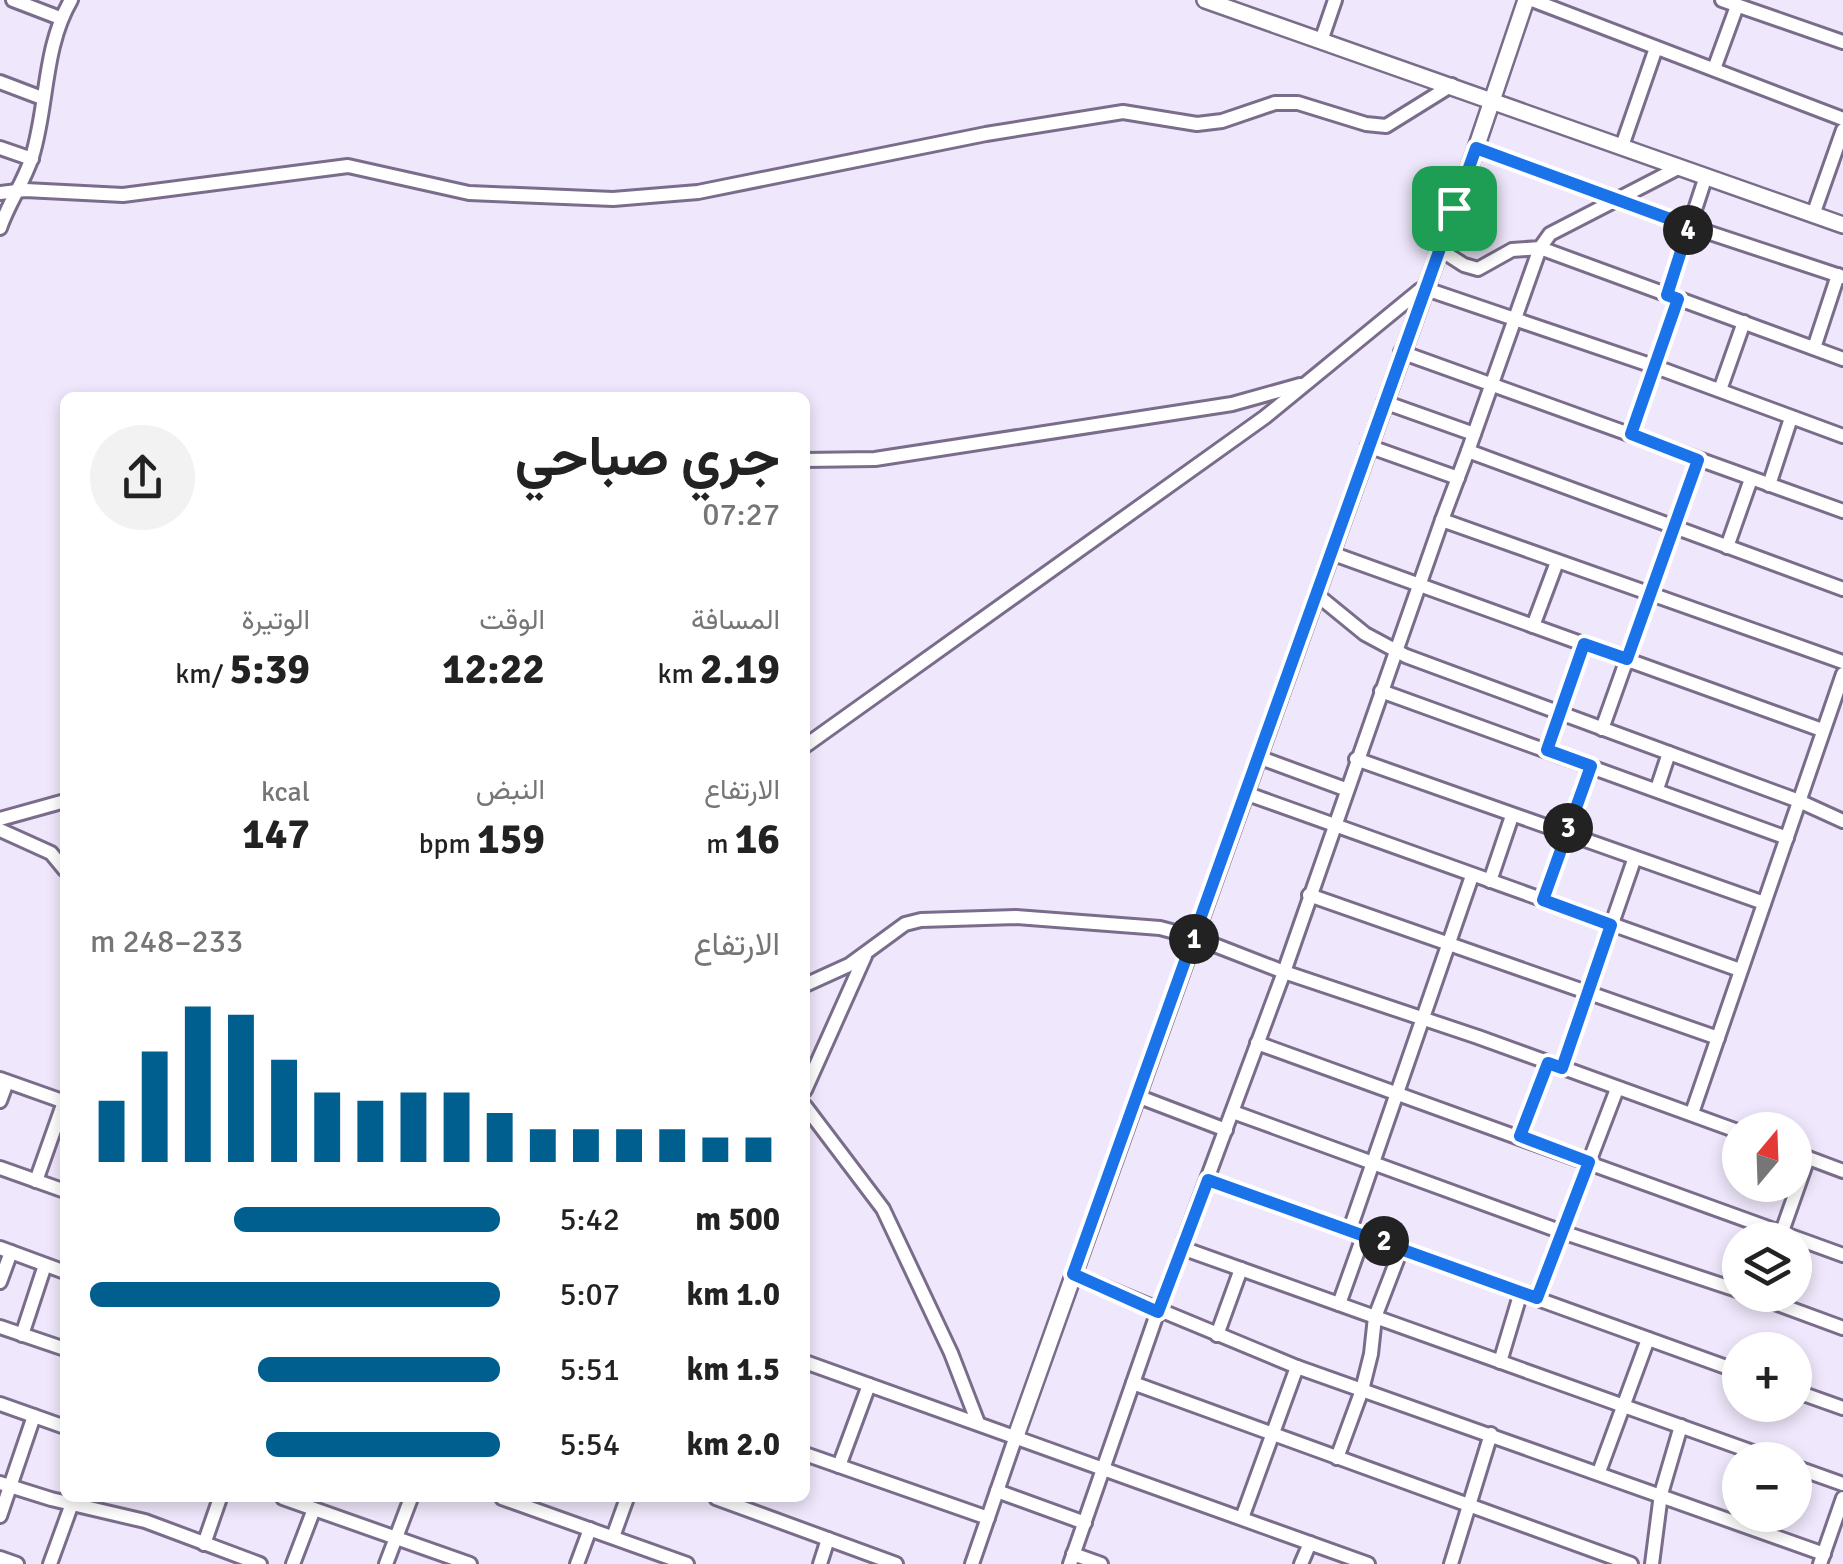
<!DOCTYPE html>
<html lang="ar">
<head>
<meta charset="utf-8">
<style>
  :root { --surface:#fff; --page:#f2f2f2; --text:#222; --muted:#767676; --accent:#005f8f }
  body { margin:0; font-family:Signika,Vazirmatn,sans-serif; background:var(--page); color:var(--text); direction:rtl; height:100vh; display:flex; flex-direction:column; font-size:38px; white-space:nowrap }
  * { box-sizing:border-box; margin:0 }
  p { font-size:32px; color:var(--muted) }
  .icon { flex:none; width:55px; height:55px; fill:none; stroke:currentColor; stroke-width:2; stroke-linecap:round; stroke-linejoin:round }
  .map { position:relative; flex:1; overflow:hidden; direction:ltr }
  .details { position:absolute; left:60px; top:392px; width:750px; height:1110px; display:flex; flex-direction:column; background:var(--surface); border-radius:15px; box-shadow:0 5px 15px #0003; direction:rtl }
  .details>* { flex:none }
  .needle { width:65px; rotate:19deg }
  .buttons { position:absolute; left:1722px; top:1112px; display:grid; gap:20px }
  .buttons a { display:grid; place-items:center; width:90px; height:90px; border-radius:50%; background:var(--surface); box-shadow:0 5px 15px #0003; font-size:50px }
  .pin { position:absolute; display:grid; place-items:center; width:85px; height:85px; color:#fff; margin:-42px; border-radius:20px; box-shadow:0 5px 15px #0006 }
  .km { position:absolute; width:50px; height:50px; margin:-25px; border-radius:50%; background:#222; color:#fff; font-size:28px; line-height:50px; text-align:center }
  .round { display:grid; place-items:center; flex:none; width:105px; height:105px; border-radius:52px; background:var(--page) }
  .head { display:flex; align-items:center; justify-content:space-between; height:170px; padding:0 30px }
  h1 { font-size:55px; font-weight:700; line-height:75px }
  .figures { display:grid; grid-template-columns:repeat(3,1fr); gap:15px; height:170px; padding:10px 30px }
  .figures div { display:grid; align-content:center }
  .figures b { font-size:42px; font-weight:700 }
  .figures small { font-size:28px; font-weight:400 }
  .figures p { font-size:28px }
  .chart { height:280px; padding:20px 30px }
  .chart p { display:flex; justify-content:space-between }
  .chart svg { width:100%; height:180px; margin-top:10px; stroke:var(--accent); stroke-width:6 }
  ul { padding:0 30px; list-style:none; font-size:32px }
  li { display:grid; grid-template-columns:160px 120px 1fr; align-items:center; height:75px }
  li i { height:25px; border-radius:12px; background:var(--accent) }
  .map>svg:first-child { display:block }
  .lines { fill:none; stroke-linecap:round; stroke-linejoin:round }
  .minor-casing { stroke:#7a6d8b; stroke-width:18 }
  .tertiary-casing { stroke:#7a6d8b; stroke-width:20 }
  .minor { stroke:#fff; stroke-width:12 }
  .tertiary { stroke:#fff; stroke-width:15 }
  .route-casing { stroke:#fff; stroke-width:20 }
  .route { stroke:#1a73e8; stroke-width:12 }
</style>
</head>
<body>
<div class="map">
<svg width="1843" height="1564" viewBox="0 0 1843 1564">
  <rect width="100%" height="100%" fill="#efe7fb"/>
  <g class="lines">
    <defs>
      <g id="minor">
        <polyline points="13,0 60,18"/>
        <polyline points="1532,0 1843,119"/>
        <polyline points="1722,0 1843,42"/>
        <polyline points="1321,41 1335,0"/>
        <polyline points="1714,69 1737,6"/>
        <polyline points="0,82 42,98"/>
        <polyline points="1622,146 1656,48"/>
        <polyline points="0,148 32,159"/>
        <polyline points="1476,148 1689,226 1843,277"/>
        <polyline points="0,193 25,190 123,195 348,166 469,193 613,199 698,192 986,134 1123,112 1197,124 1222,121 1275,103 1298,103 1366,124 1386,126 1452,85"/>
        <polyline points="1813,215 1843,130"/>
        <path d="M0,228C8,204 24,182 32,157C48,105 43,48 71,0"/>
        <polyline points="1439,249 1464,265 1478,269 1512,250 1540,248 1550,234 1680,167"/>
        <polyline points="1667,295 1706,176"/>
        <polyline points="1814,348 1838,275"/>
        <polyline points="1401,352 1843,511"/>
        <polyline points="1720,390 1744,322"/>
        <polyline points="1384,402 1474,434"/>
        <polyline points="1631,434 1678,299"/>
        <polyline points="1368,446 1458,478"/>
        <polyline points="1468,451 1540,248 1843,359"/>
        <polyline points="805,460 875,459 1232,404 1300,385"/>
        <polyline points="1769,485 1791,418"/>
        <polyline points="1442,520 1468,451 1843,589"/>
        <polyline points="1727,547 1751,479"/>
        <polyline points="1331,553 1822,730"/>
        <polyline points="1316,594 1365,634 1406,656 1799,801 1843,821"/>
        <polyline points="1533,626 1557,562"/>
        <polyline points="1381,691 1787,838"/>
        <polyline points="1602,729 1698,460"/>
        <polyline points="805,746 1265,417 1420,290 1429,290 1656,367 1843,436"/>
        <polyline points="1547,749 1584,645"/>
        <polyline points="1258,757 1345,789"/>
        <polyline points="1356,759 1764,903"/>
        <polyline points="1657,789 1669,753"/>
        <polyline points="1245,793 1740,970"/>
        <polyline points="0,819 65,801"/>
        <polyline points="0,830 51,853 65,870"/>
        <polyline points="1490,881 1512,816"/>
        <polyline points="1309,895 1718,1038"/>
        <polyline points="1543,900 1591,766"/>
        <polyline points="805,985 849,965 905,924 921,920 1016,917 1160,928 1194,937 1284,972 1478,1037 1740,1132"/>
        <polyline points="1257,1043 1843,1255"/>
        <polyline points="1562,1068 1634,860"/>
        <polyline points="0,1079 65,1102"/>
        <polyline points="805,1090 865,956"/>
        <polyline points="1137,1096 1226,1130"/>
        <polyline points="0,1101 7,1082"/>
        <polyline points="805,1106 883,1209 951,1353 978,1423"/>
        <polyline points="1233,1112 1562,1232 1740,1291"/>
        <polyline points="1692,1113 1843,674"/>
        <polyline points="1520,1137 1548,1063"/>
        <polyline points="1795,1153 1843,1171"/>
        <polyline points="0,1168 65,1191"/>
        <polyline points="1208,1180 1740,1372"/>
        <polyline points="36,1181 64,1102"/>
        <polyline points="1350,1229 1472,876"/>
        <polyline points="1779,1240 1808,1158"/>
        <polyline points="0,1248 65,1272"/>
        <polyline points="1182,1248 1775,1460"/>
        <polyline points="1073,1274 1297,1367 1824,1554"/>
        <polyline points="0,1282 11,1252"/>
        <polyline points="1753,1295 1843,1328"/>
        <polyline points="1537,1298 1617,1089"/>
        <polyline points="1339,1304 1364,1234"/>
        <polyline points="0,1327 65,1349"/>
        <polyline points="22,1335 45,1265"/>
        <polyline points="1217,1335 1241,1269"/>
        <polyline points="805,1362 1368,1564"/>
        <polyline points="1500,1362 1521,1292"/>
        <polyline points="1133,1383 1631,1564"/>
        <polyline points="1795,1391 1843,1408"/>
        <polyline points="0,1404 65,1427"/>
        <polyline points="805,1454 988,1518"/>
        <polyline points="1337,1458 1362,1390 1371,1354 1375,1317 1402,1247"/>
        <polyline points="839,1466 869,1385"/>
        <polyline points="1795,1467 1843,1484"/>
        <polyline points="1599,1472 1648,1339"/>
        <polyline points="0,1483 51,1499 145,1521 260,1564"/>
        <polyline points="997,1491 1085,1523"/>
        <polyline points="283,1498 470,1564"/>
        <polyline points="502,1498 687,1564"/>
        <polyline points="716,1498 896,1564"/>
        <polyline points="0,1516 34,1416"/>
        <polyline points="1242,1518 1297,1367"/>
        <polyline points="613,1537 627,1498"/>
        <polyline points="204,1544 220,1498"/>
        <polyline points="1073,1554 1101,1564"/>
        <polyline points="0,1558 17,1564"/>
        <polyline points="50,1564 74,1498"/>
        <polyline points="293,1564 314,1509"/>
        <polyline points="386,1564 411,1498"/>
        <polyline points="577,1564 590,1529"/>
        <polyline points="820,1564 828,1539"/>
        <polyline points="972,1564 1016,1436"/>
        <polyline points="1070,1564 1158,1311 1284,972 1442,520 1843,662"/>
        <polyline points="1301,1564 1310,1543"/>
        <polyline points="1451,1564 1491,1434"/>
        <polyline points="1652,1564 1661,1494 1681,1426"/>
        <polyline points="1820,1564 1843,1498"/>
      </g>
      <g id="tertiary">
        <polyline points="1205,0 1843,225"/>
        <polyline points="1016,1436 1476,148 1526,0"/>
      </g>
    </defs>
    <use href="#minor" class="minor-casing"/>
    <use href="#tertiary" class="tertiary-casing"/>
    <use href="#minor" class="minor"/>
    <use href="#tertiary" class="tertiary"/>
  </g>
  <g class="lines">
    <defs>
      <polygon id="route" points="1476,148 1689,226 1667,295 1678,299 1631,434 1698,460 1627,659 1584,644 1547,750 1591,766 1543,900 1611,925 1562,1068 1548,1063 1520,1136 1589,1162 1537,1298 1208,1180 1158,1312 1073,1274"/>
    </defs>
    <use href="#route" class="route-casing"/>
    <use href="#route" class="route"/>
  </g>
</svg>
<div class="buttons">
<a><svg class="needle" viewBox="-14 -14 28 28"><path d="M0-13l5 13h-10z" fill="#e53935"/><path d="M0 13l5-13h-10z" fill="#767676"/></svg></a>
<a><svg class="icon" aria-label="layers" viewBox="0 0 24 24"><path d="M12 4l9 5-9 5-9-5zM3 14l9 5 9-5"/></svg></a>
<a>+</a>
<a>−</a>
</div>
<div class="pin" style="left:1454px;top:208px;background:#1e9e55"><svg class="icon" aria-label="arrive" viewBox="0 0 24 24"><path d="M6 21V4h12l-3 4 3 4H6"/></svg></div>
<b class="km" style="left:1194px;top:939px">1</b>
<b class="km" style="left:1384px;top:1241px">2</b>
<b class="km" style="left:1568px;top:828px">3</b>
<b class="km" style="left:1688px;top:230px">4</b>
<section class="details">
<div class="head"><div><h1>جري صباحي</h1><p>07:27</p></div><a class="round"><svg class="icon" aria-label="share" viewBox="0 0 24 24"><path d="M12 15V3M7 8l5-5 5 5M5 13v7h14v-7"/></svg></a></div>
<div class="figures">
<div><p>المسافة</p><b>2.19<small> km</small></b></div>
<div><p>الوقت</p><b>12:22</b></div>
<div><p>الوتيرة</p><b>5:39<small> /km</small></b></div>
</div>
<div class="figures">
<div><p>الارتفاع</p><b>16<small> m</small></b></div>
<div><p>النبض</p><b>159<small> bpm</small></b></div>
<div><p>kcal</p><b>147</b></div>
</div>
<div class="chart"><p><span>الارتفاع</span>233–248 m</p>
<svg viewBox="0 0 160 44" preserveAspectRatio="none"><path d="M5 44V29M15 44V17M25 44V6M35 44V8M45 44V19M55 44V27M65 44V29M75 44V27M85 44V27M95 44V32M105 44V36M115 44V36M125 44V36M135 44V36M145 44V38M155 44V38"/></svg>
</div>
<ul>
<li><b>500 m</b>5:42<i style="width:65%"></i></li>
<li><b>1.0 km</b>5:07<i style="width:100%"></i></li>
<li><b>1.5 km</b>5:51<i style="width:59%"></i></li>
<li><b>2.0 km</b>5:54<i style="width:57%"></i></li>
</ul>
</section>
</div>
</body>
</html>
